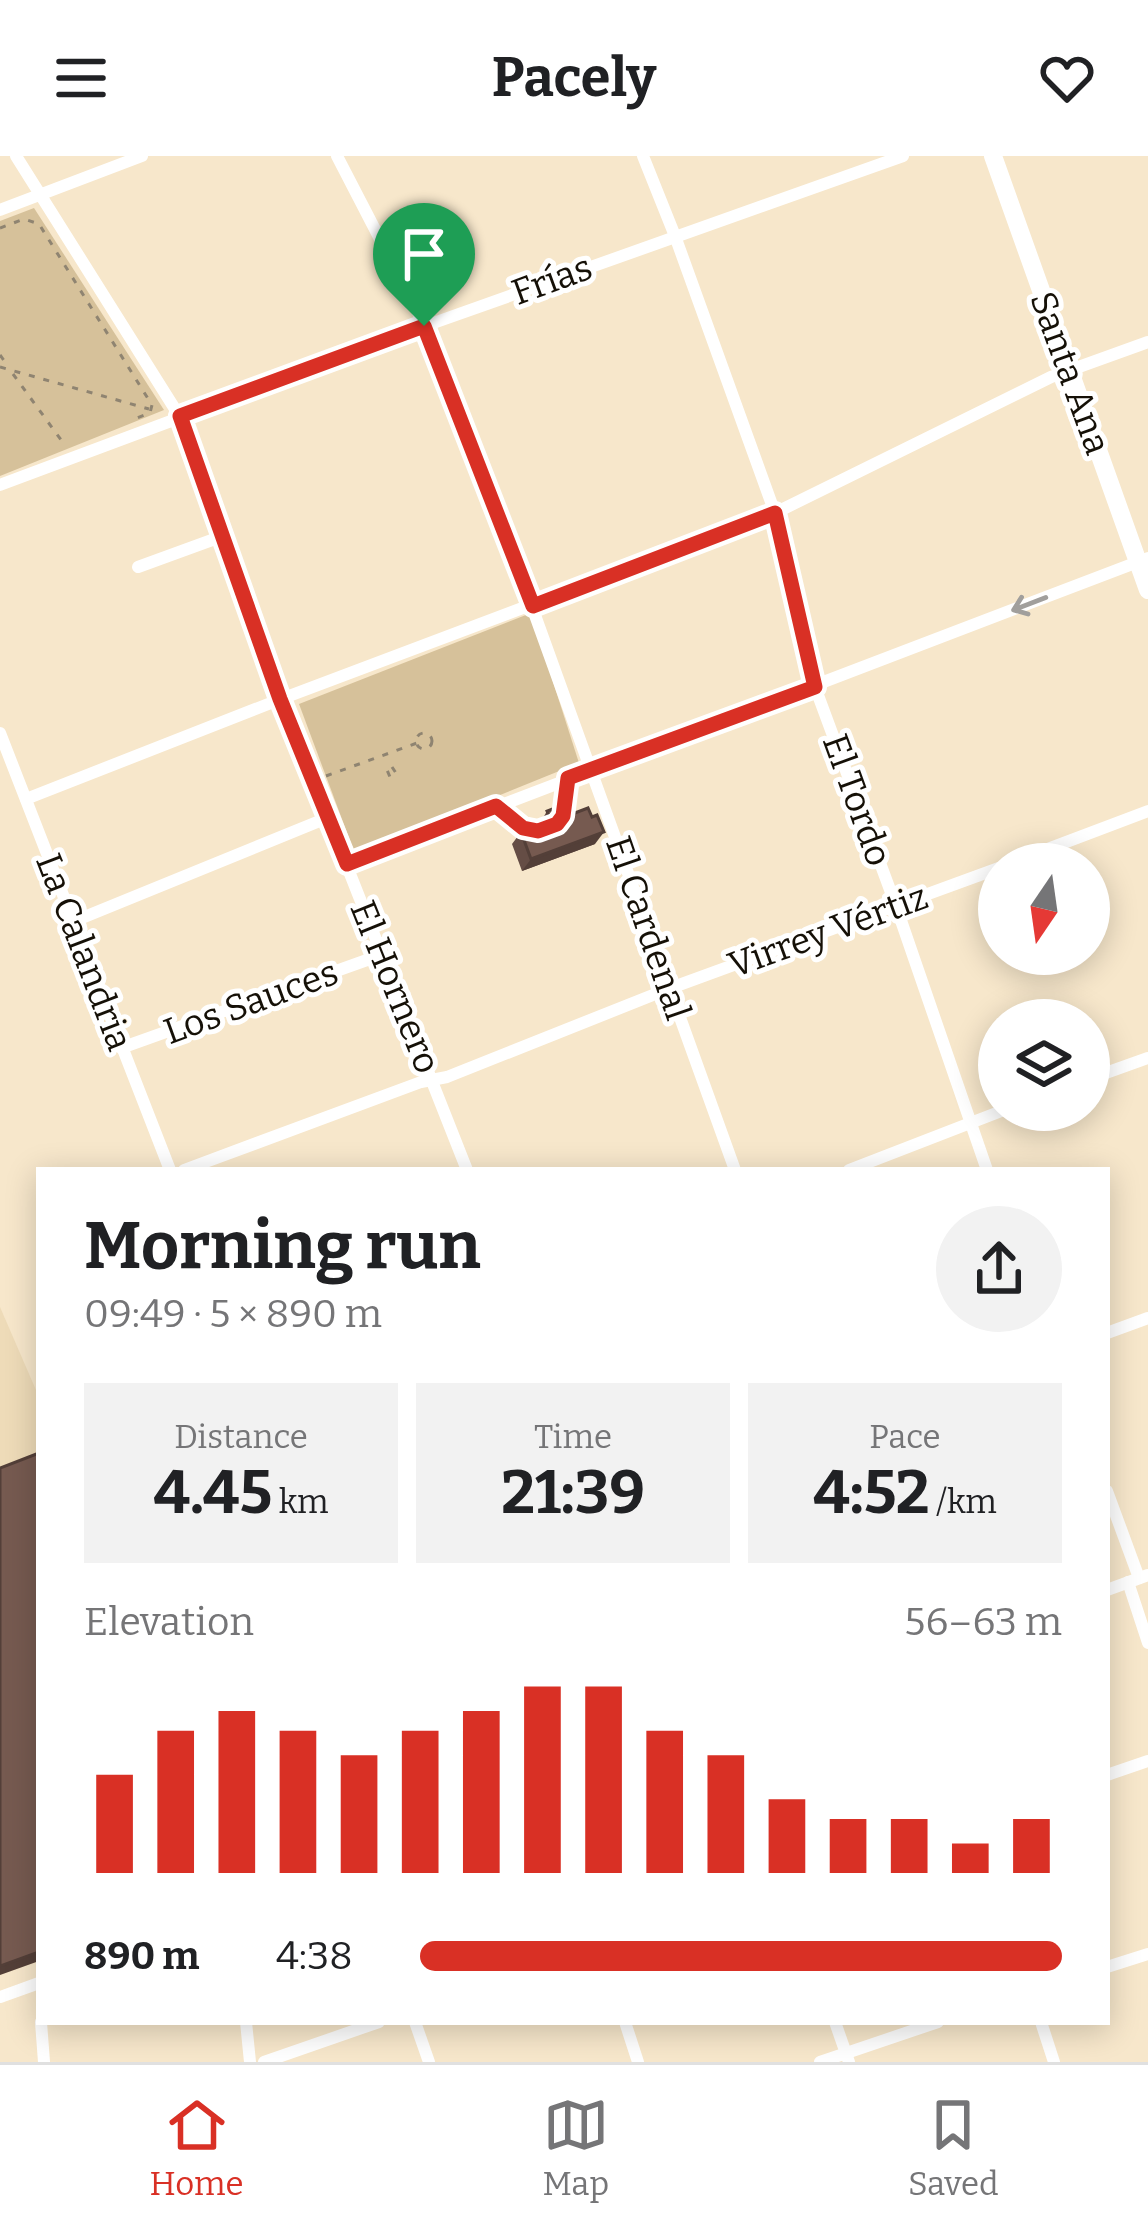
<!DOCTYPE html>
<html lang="en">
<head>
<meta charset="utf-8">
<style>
  :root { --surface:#fff; --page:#f2f2f2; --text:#202124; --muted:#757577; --line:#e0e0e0; --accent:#d93025 }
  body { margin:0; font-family:Bitter,serif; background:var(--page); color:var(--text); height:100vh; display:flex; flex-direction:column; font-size:45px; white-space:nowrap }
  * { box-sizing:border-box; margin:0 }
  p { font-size:39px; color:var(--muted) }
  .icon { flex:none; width:66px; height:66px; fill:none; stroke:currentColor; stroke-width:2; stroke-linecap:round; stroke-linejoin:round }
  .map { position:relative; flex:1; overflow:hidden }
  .panel { position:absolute; left:36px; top:1011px; width:1074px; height:858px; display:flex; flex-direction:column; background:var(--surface); border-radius:0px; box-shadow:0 6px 30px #0003 }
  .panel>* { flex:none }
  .needle { width:78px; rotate:193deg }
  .controls { position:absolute; left:978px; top:687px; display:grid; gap:24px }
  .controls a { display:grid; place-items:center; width:132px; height:132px; border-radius:50%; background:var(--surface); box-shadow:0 6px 30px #0003; font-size:60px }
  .pin { position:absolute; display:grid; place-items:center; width:102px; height:102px; color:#fff; margin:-123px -51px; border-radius:50% 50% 50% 0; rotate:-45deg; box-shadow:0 0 12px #0007 }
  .pin .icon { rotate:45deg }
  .round { display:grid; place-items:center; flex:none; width:126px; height:126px; border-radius:63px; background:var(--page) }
  .head { display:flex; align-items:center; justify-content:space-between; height:204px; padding:0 48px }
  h1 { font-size:66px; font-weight:700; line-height:90px }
  .stats { display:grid; grid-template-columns:repeat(3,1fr); gap:18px; height:204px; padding:12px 48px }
  .stats div { display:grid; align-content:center; border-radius:0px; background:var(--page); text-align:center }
  .stats b { font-size:60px; font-weight:700 }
  .stats small { font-size:33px; font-weight:400 }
  .stats p { font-size:33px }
  .chart { height:336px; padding:24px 48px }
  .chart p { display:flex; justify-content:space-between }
  .chart svg { width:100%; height:216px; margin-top:12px; stroke:var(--accent); stroke-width:6 }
  ul { padding:0 48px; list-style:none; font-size:39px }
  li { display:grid; grid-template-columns:192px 144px 1fr; align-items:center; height:90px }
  li i { height:30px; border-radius:15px; background:var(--accent) }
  header { display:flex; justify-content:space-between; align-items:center; height:156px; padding:0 48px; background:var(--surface); font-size:54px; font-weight:700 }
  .dock { display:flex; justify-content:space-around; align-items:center; height:168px; border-top:3px solid var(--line); background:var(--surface); font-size:33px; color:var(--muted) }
  .dock a { display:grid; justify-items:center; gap:6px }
  .dock .on { color:var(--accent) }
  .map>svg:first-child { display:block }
  .built { fill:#eedbb8 }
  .park { fill:#d6c19a }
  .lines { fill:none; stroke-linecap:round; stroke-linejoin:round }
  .path { stroke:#8f8471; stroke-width:3; stroke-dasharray:6 9; stroke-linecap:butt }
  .lane { stroke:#fff; stroke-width:6 }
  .street { stroke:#fff; stroke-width:12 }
  .secondary { stroke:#fff; stroke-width:18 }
  .wall { fill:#654d45 }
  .shaded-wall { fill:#533f38 }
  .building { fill:#765a50; stroke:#533f38; stroke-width:3 }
  .oneway { stroke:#a19f9c }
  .route-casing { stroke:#fff; stroke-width:24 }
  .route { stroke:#d93025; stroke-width:15 }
  .labels { text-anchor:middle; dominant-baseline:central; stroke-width:10; stroke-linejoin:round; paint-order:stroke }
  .street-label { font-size:36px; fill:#151007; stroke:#fff }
</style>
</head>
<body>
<header><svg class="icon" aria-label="menu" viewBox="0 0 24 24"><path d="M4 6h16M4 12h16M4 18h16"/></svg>Pacely<svg class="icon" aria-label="heart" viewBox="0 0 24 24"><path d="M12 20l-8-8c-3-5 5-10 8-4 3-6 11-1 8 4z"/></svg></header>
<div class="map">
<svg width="1148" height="1906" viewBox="0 0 1148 1906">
  <rect width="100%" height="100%" fill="#f7e7cb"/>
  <polygon class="built" points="0,1151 39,1241 39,1805 0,1819"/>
  <g class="park">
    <polygon points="34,52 164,254 0,320 0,65"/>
    <polygon points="531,457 579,607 355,698 299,548"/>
  </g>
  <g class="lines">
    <g class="path">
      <polyline points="0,72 24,63 39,68 152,249 150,257 134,263"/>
      <polyline points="0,199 8,210"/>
      <polyline points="0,211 149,253"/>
      <polyline points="13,218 64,288"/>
      <circle cx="424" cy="585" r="8"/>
      <polygon points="392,611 396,617 390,621 387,614"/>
      <polyline points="326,620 417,587"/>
    </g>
    <g class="lane">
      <polyline points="498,652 523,672 531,675"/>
      <polyline points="563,660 568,625"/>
    </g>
    <g class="street">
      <polyline points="16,0 180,261 281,543 467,1014"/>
      <polyline points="337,0 425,170 500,362 735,1014"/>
      <polyline points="643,0 675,80 775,357 815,531 896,750 987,1014"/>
      <polyline points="0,54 142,0"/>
      <polyline points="0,329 425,170 903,0"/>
      <polyline points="138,411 223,380"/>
      <polyline points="0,577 170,1014"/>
      <polyline points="26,643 281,543 775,357 1051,221 1148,186"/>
      <polyline points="347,708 1148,402"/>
      <polyline points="1008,708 1148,655"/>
      <polyline points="72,766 327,662"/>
      <polyline points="121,892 381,799"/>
      <polyline points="1089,923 1148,902"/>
      <polyline points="184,1014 421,926 447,921 668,833 999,712"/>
      <polyline points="849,1014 1004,954"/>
      <polyline points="1107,1177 1148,1162"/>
      <polyline points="1107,1335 1139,1422"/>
      <polyline points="1128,1426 1148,1487"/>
      <polyline points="1107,1434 1148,1419"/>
      <polyline points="1107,1619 1148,1605"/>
      <polyline points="1107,1811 1148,1798"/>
      <polyline points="0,1841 39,1827"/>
      <polyline points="41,1866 44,1906"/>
      <polyline points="246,1866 250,1906"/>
      <polyline points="415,1866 429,1906"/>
      <polyline points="625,1866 638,1906"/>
      <polyline points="835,1866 849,1906"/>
      <polyline points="1041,1866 1054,1906"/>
      <polyline points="264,1906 379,1866"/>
      <polyline points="820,1906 938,1866"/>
    </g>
    <polyline class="secondary" points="993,0 1148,434"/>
  </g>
  <polygon class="wall" points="547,655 567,660 595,688 522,715 512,688 521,676 539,669"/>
  <g class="shaded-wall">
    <polygon points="604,676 595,688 522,715 531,703"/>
    <polygon points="39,1796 39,1805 0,1819 0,1810"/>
  </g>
  <g class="building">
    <polygon points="563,649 567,660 588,652 592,661 597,659 604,676 531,703 521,676 551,665 547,655"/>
    <polygon points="39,1297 39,1796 0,1810 0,1312"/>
  </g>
  <defs><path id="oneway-shaft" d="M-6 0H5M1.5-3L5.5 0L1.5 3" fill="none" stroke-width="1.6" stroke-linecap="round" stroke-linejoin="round" transform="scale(3)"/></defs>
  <use class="oneway" href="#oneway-shaft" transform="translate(1029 448) rotate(159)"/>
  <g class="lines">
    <defs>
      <polygon id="route" points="424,170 533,450 775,357 815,531 568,622 563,660 557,668 538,675 523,672 496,650 347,708 280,543 180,260"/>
    </defs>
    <use href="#route" class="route-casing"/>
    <use href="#route" class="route"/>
  </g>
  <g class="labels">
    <g class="street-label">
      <text transform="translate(552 124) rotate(-20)">Frías</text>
      <text transform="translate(1070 217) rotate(70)">Santa Ana</text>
      <text transform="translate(857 644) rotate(70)">El Tordo</text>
      <text transform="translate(648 772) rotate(71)">El Cardenal</text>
      <text transform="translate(828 775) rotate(-20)">Virrey Vértiz</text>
      <text transform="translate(84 796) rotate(69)">La Calandria</text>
      <text transform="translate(395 831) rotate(68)">El Hornero</text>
      <text transform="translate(251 846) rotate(-20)">Los Sauces</text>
    </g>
  </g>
</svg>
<div class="controls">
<a><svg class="needle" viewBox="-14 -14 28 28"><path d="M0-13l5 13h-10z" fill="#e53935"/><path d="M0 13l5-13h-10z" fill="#757577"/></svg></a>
<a><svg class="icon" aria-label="layers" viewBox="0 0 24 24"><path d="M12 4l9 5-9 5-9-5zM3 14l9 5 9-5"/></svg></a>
</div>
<div class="pin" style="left:424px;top:170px;background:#1e9e55"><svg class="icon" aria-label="arrive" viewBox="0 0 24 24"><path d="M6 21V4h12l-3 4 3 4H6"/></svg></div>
<section class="panel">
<div class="head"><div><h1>Morning run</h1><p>09:49 · 5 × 890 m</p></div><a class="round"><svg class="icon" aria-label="share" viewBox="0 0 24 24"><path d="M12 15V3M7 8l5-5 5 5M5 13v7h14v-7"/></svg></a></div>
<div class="stats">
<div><p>Distance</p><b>4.45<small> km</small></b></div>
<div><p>Time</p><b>21:39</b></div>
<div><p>Pace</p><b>4:52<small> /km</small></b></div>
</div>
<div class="chart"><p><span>Elevation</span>56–63 m</p>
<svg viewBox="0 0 160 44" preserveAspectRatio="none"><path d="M5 44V24M15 44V15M25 44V11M35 44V15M45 44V20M55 44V15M65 44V11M75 44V6M85 44V6M95 44V15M105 44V20M115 44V29M125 44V33M135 44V33M145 44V38M155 44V33"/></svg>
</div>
<ul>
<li><b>890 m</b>4:38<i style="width:100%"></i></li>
</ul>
</section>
</div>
<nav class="dock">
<a class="on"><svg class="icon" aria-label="home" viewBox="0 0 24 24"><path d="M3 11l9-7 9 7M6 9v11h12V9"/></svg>Home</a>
<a><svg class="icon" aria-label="map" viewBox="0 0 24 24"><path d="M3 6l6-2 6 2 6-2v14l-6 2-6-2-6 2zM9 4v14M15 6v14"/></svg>Map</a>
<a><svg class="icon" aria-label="saved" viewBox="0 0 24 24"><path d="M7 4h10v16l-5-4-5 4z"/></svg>Saved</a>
</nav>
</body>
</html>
